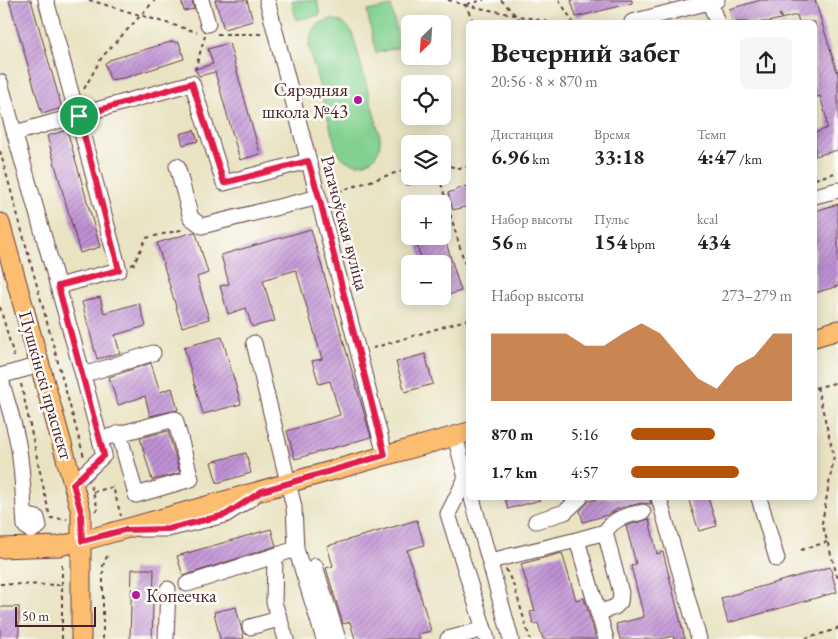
<!DOCTYPE html>
<html lang="ru">
<head>
<meta charset="utf-8">
<style>
  :root { --surface:#fff; --page:#f6f6f6; --text:#202124; --muted:#757577; --accent:#b45309 }
  body { margin:0; font-family:"EB Garamond",serif; background:var(--page); color:var(--text); height:100vh; display:flex; flex-direction:column; font-size:19px; white-space:nowrap }
  * { box-sizing:border-box; margin:0 }
  p { font-size:16px; color:var(--muted) }
  .icon { flex:none; width:28px; height:28px; fill:none; stroke:currentColor; stroke-width:2; stroke-linecap:round; stroke-linejoin:round }
  .map { position:relative; flex:1; overflow:hidden }
  .sheet { position:absolute; left:466px; top:20px; width:351px; height:480px; display:flex; flex-direction:column; background:var(--surface); border-radius:8px; box-shadow:0 2px 12px #0003 }
  .sheet>* { flex:none }
  .needle { width:32px; rotate:205deg }
  .controls { position:absolute; left:401px; top:15px; display:grid; gap:10px }
  .controls a { display:grid; place-items:center; width:50px; height:50px; border-radius:8px; background:var(--surface); box-shadow:0 2px 12px #0003; font-size:25px }
  .scale { position:absolute; left:15px; bottom:12px; width:81px; box-sizing:border-box; padding-left:5px; border:2px solid #4a1f2b; border-top:0; font-size:14px; line-height:18px; white-space:nowrap; color:#4a1f2b; -webkit-text-stroke:4px #fdfcf7; paint-order:stroke }
  .pin { position:absolute; display:grid; place-items:center; width:42px; height:42px; color:#fff; margin:-21px; border:2px solid #fff; border-radius:50%; box-shadow:0 1px 5px #0007 }
  .round { display:grid; place-items:center; flex:none; width:52px; height:52px; border-radius:8px; background:var(--page) }
  .head { display:flex; align-items:center; justify-content:space-between; height:85px; padding:0 25px }
  h1 { font-size:28px; font-weight:700; line-height:38px }
  .figures { display:grid; grid-template-columns:repeat(3,1fr); gap:8px; height:85px; padding:5px 25px }
  .figures div { display:grid; align-content:center }
  .figures b { font-size:21px; font-weight:700 }
  .figures small { font-size:14px; font-weight:400 }
  .figures p { font-size:14px }
  .chart { height:140px; padding:10px 25px }
  .chart p { display:flex; justify-content:space-between }
  .chart svg { width:100%; height:90px; margin-top:5px; fill:var(--accent); opacity:.7 }
  ul { padding:0 25px; list-style:none; font-size:16px }
  li { display:grid; grid-template-columns:80px 60px 1fr; align-items:center; height:38px }
  li i { height:12px; border-radius:6px; background:var(--accent) }
  .map>svg:first-child { display:block }
  .garden { fill:#82d191; stroke:#66785e }
  .building { fill:url(#building-hatch) }
  .lines { fill:none; stroke-linecap:round; stroke-linejoin:round }
  .minor-casing { stroke:#623c42; stroke-width:17 }
  .major-casing { stroke:#623c42; stroke-width:21 }
  .path { stroke:#623c42; stroke-width:2; stroke-dasharray:4 4; stroke-linecap:butt }
  .minor { stroke:#fff; stroke-width:15 }
  .major { stroke:#fcbd6f; stroke-width:19 }
  .route-casing { stroke:#fff; stroke-width:10 }
  .route { stroke:#e11d48; stroke-width:6 }
  .poi-dot { fill:#b5179e; stroke:#fdfcf7; stroke-width:2 }
  .labels { text-anchor:middle; dominant-baseline:central; stroke-width:5; stroke-linejoin:round; paint-order:stroke }
  .poi-label { font-size:19px; fill:#4a1f2b; stroke:#fdfcf7; text-anchor:end }
  .street-label { font-size:19px; fill:#4a1f2b; stroke:#fdfcf7 }
</style>
</head>
<body>
<div class="map">
<svg width="838" height="639" viewBox="0 0 838 639">
  <defs>
    <pattern id="building-hatch" width="6" height="6" patternUnits="userSpaceOnUse" patternTransform="scale(1.25)"><rect width="6" height="6" fill="#bf91d4"/><path d="M-1 1l2-2M0 6l6-6M5 7l2-2" fill="none" stroke="#9d76ac"/></pattern>
  </defs>
  <rect width="100%" height="100%" fill="#fdfcf7"/>
  <filter id="ink" filterUnits="userSpaceOnUse"><feTurbulence type="fractalNoise" baseFrequency=".02" numOctaves="2"/><feDisplacementMap in="SourceGraphic" scale="10" xChannelSelector="R" yChannelSelector="G"/><feConvolveMatrix kernelMatrix="1 2 1 2 8 2 1 2 1" color-interpolation-filters="sRGB"/></filter>
  <filter id="wash" filterUnits="userSpaceOnUse"><feTurbulence type="fractalNoise" baseFrequency=".0096" numOctaves="4" result="noise"/><feDisplacementMap in="SourceGraphic" scale="20" xChannelSelector="R" yChannelSelector="G"/><feGaussianBlur stdDeviation="1.12" result="paint"/><feColorMatrix in="noise" values="0 0 0 0 0 0 0 0 0 0 0 0 0 0 0 0 0 1.4 0 .05"/><feComposite in="paint" operator="in"/></filter>
  <g filter="url(#wash)">
    <rect width="100%" height="100%" fill="#e9e3c2"/>
    <g class="garden">
      <polygon points="292,0 317,0 320,15 296,20"/>
      <polygon points="391,6 400,47 376,53 367,11"/>
      <path d="M333,19L344,23L352,31L380,136C383,164 353,174 337,152L309,48C308,32 317,21 333,19Z"/>
    </g>
    <g id="blocks">
      <g class="building">
        <polygon points="9,0 31,0 62,108 42,114"/>
        <polygon points="181,0 192,0 194,9 184,11"/>
        <polygon points="215,0 247,0 253,21 224,29"/>
        <polygon points="571,0 632,0 632,3 576,17"/>
        <polygon points="761,0 815,0 838,75 838,150 815,156 815,133 827,128 826,121 827,120 820,96 817,97 815,91 815,22 799,22 797,15 768,22 733,22 729,9"/>
        <polygon points="174,41 175,43 179,42 184,59 124,78 110,80 105,63 109,61 109,60"/>
        <polygon points="229,43 260,154 240,160 215,72 199,76 195,69 213,64 208,49"/>
        <polygon points="67,130 100,247 80,253 47,136"/>
        <polygon points="194,130 198,141 183,145 180,134"/>
        <polygon points="405,176 430,176 431,179 407,185"/>
        <polygon points="469,185 469,206 453,210 448,193"/>
        <polygon points="838,204 838,286 815,293 815,211"/>
        <polygon points="311,229 371,437 295,459 287,431 340,415 330,381 319,384 312,361 322,359 296,270 263,280 275,321 252,327 246,308 228,314 220,286 229,284 221,255"/>
        <polygon points="194,232 196,233 208,273 197,277 209,319 182,327 157,243"/>
        <polygon points="414,236 444,236 461,291 442,297 442,264 423,264"/>
        <polygon points="100,297 104,313 139,303 146,326 115,335 120,353 97,359 82,302"/>
        <polygon points="222,337 241,404 203,414 184,347"/>
        <polygon points="425,354 433,384 405,392 396,362"/>
        <polygon points="151,363 160,392 172,388 178,410 150,416 145,396 118,405 109,377"/>
        <polygon points="168,431 180,473 152,480 140,438"/>
        <polygon points="246,453 251,473 217,483 211,462"/>
        <polygon points="505,498 540,498 540,500 508,509"/>
        <polygon points="602,498 650,498 651,504 641,503 617,509 607,515 583,522 580,511 589,501"/>
        <polygon points="688,498 708,498 717,526 699,531"/>
        <polygon points="649,519 657,554 663,552 685,639 674,639 673,636 661,639 620,639 616,624 644,617 631,566 636,564 626,526"/>
        <polygon points="417,520 424,545 407,550 431,631 418,634 420,639 355,639 350,622 343,624 326,568 333,566 327,546"/>
        <polygon points="271,529 276,546 183,576 177,556"/>
        <polygon points="562,553 576,600 584,598 596,639 543,639 538,623 533,624 530,612 535,611 521,564"/>
        <polygon points="830,567 837,592 728,623 721,598"/>
        <polygon points="132,569 154,569 152,639 130,639"/>
        <rect x="0" y="607" width="19" height="32"/>
        <polygon points="236,607 244,639 220,639 214,612"/>
      </g>
    </g>
  </g>
  <g filter="url(#ink)">
    <use href="#blocks" fill-opacity="0" stroke="#623c42" stroke-width="1"/>
    <g class="lines">
      <defs>
        <g id="minor">
          <polyline points="46,0 119,270 58,286"/>
          <polyline points="201,0 208,24"/>
          <polyline points="267,0 385,455"/>
          <polyline points="710,3 717,22"/>
          <polyline points="632,22 717,0"/>
          <polyline points="0,82 83,375 104,455 73,484"/>
          <polyline points="15,133 192,83 224,183 308,161"/>
          <polyline points="177,166 191,218 202,226 319,197"/>
          <polyline points="815,196 838,190"/>
          <polyline points="83,375 153,353"/>
          <path d="M0,376C6,399 14,421 18,444C23,471 23,498 25,526L31,531L39,526L37,518L24,515"/>
          <polyline points="0,376 40,365"/>
          <polyline points="455,436 468,486"/>
          <polyline points="100,439 175,419 191,479 136,495 119,433"/>
          <polyline points="466,478 448,514 487,639"/>
          <polyline points="472,498 511,639"/>
          <polyline points="659,498 699,639"/>
          <polyline points="759,498 777,559"/>
          <polyline points="536,521 565,512 580,498"/>
          <polyline points="140,529 168,529 225,515 253,497"/>
          <path d="M605,532C615,517 626,516 643,512"/>
          <polyline points="577,540 605,532 621,593 620,602 615,607 598,613"/>
          <polyline points="296,549 324,639"/>
          <polyline points="275,557 274,602 286,639"/>
          <polyline points="490,561 577,540 606,639"/>
          <polyline points="315,566 338,639"/>
          <polyline points="187,584 296,549 294,507 254,343"/>
          <polyline points="250,627 279,619"/>
          <polyline points="166,639 168,589"/>
          <polyline points="448,639 484,629"/>
        </g>
        <g id="major">
          <polyline points="0,223 81,512 81,639"/>
          <polyline points="815,337 838,330"/>
          <polyline points="0,548 59,546 82,541 469,432"/>
        </g>
      </defs>
      <use href="#minor" class="minor-casing"/>
      <use href="#major" class="major-casing"/>
      <g class="path">
        <polyline points="89,0 197,32"/>
        <polyline points="448,0 465,5 474,22"/>
        <polyline points="501,0 522,22"/>
        <polyline points="559,0 573,22"/>
        <polyline points="467,4 484,0"/>
        <polyline points="465,5 549,22"/>
        <polyline points="780,14 782,22"/>
        <polyline points="217,34 262,34"/>
        <polyline points="195,70 205,36"/>
        <polyline points="837,71 838,71"/>
        <polyline points="84,89 102,57 155,0"/>
        <polyline points="0,151 84,457"/>
        <polyline points="442,165 460,168 469,166"/>
        <polyline points="439,176 469,278"/>
        <polyline points="815,179 838,172"/>
        <polyline points="331,194 410,168"/>
        <polyline points="131,265 134,264 146,238 185,229"/>
        <polyline points="0,307 15,360"/>
        <polyline points="373,348 469,319"/>
        <polyline points="21,384 49,513"/>
        <polyline points="817,387 834,456 822,523 838,579"/>
        <polyline points="815,388 838,382"/>
        <polyline points="91,486 98,509 95,511"/>
        <polyline points="93,492 113,487 121,516"/>
        <polyline points="50,518 67,519"/>
        <polyline points="801,550 827,542"/>
        <polyline points="506,569 515,589 530,639"/>
        <polyline points="0,584 62,585 62,639"/>
        <polyline points="62,585 62,565"/>
        <polyline points="103,639 103,566 107,556"/>
        <polyline points="805,639 837,629 838,623"/>
      </g>
      <use href="#minor" class="minor"/>
      <use href="#major" class="major"/>
    </g>
  </g>
  <g class="lines" filter="url(#ink)">
    <defs>
      <polygon id="route" points="192,83 224,183 308,161 319,197 385,455 262,491 225,515 168,529 124,530 82,541 81,512 73,484 104,455 58,286 119,270 79,116"/>
    </defs>
    <use href="#route" class="route-casing"/>
    <use href="#route" class="route"/>
  </g>
  <g class="poi-dot">
    <circle cx="358" cy="100" r="5"/>
    <circle cx="136" cy="595" r="5"/>
  </g>
  <g class="labels">
    <g class="poi-label">
      <text x="348" y="89">Сярэдняя<tspan x="348" dy="22">школа №43</tspan></text>
      <text x="146" y="595" text-anchor="start">Копеечка</text>
    </g>
    <g class="street-label">
      <text transform="translate(345 223) rotate(75)">Рагачоўская вуліца</text>
      <text transform="translate(46 385) rotate(74)">Пушкінскі праспект</text>
    </g>
  </g>
</svg>
<div class="controls">
<a><svg class="needle" viewBox="-14 -14 28 28"><path d="M0-13l5 13h-10z" fill="#e53935"/><path d="M0 13l5-13h-10z" fill="#757577"/></svg></a>
<a><svg class="icon" aria-label="locate" viewBox="0 0 24 24"><circle cx="12" cy="12" r="6"/><path d="M12 2v4M12 18v4M2 12h4M18 12h4"/></svg></a>
<a><svg class="icon" aria-label="layers" viewBox="0 0 24 24"><path d="M12 4l9 5-9 5-9-5zM3 14l9 5 9-5"/></svg></a>
<a>+</a>
<a>−</a>
</div>
<div class="scale">50 m</div>
<div class="pin" style="left:79px;top:116px;background:#1e9e55"><svg class="icon" aria-label="arrive" viewBox="0 0 24 24"><path d="M6 21V4h12l-3 4 3 4H6"/></svg></div>
<section class="sheet">
<div class="head"><div><h1>Вечерний забег</h1><p>20:56 · 8 × 870 m</p></div><a class="round"><svg class="icon" aria-label="share" viewBox="0 0 24 24"><path d="M12 15V3M7 8l5-5 5 5M5 13v7h14v-7"/></svg></a></div>
<div class="figures">
<div><p>Дистанция</p><b>6.96<small> km</small></b></div>
<div><p>Время</p><b>33:18</b></div>
<div><p>Темп</p><b>4:47<small> /km</small></b></div>
</div>
<div class="figures">
<div><p>Набор высоты</p><b>56<small> m</small></b></div>
<div><p>Пульс</p><b>154<small> bpm</small></b></div>
<div><p>kcal</p><b>434</b></div>
</div>
<div class="chart"><p><span>Набор высоты</span>273–279 m</p>
<svg viewBox="0 0 160 44" preserveAspectRatio="none"><path d="M0 44V11L10 11L20 11L30 11L40 11L50 17L60 17L70 11L80 6L90 11L100 22L110 33L120 38L130 27L140 22L150 11L160 11V44z"/></svg>
</div>
<ul>
<li><b>870 m</b>5:16<i style="width:52%"></i></li>
<li><b>1.7 km</b>4:57<i style="width:67%"></i></li>
</ul>
</section>
</div>
</body>
</html>
